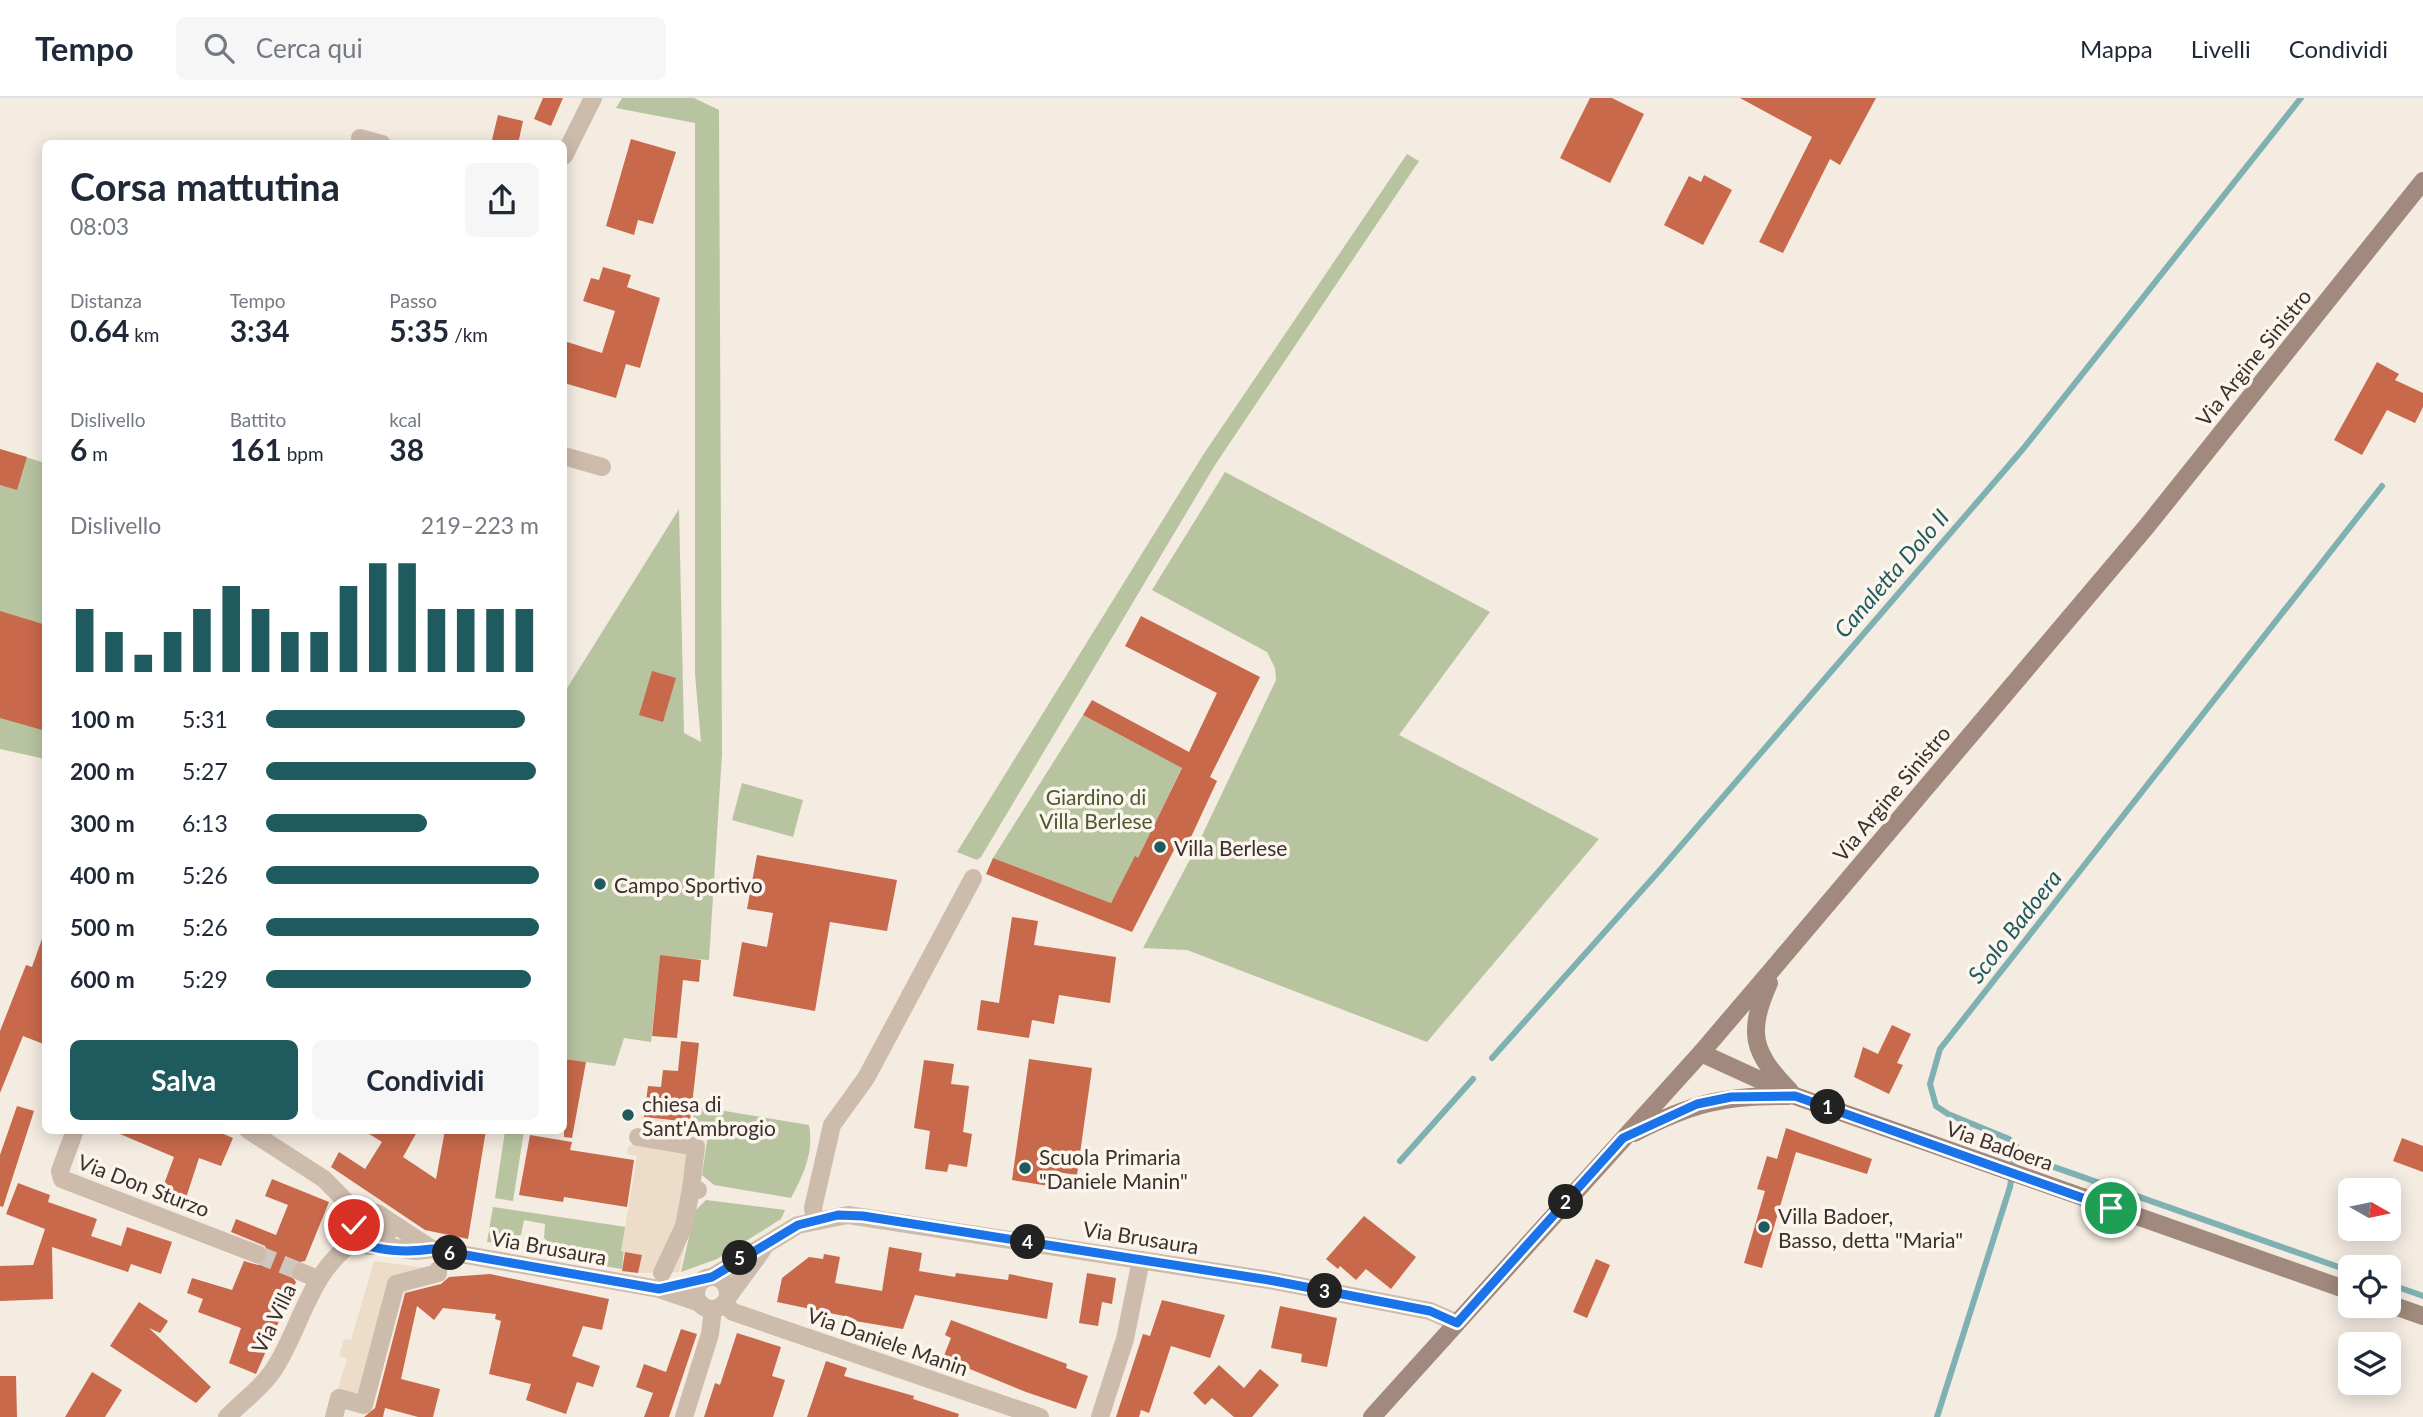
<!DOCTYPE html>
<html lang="it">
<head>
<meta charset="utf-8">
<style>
  :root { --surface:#fff; --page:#f6f6f7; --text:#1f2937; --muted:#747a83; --line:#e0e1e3; --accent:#1f5a5e }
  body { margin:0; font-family:Lato,sans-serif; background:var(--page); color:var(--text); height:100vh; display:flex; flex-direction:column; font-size:26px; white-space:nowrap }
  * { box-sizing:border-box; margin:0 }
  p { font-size:23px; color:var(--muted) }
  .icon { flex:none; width:38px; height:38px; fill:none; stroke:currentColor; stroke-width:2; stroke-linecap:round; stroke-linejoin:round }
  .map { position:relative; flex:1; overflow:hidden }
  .panel { position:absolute; left:42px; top:42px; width:525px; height:994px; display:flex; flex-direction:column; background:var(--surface); border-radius:10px; box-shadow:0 4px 18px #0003 }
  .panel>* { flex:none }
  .needle { width:46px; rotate:99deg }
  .fabs { position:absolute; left:2338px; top:1080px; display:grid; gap:14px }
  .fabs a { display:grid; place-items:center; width:63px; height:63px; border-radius:10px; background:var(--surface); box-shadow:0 4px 18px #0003; font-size:35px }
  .pin { position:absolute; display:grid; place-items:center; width:60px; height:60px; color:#fff; margin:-30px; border:4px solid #fff; border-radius:50%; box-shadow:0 2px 7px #0007 }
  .km { position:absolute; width:35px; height:35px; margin:-18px; border-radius:50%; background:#222; color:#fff; font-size:19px; line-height:35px; text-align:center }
  .round { display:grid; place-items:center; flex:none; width:74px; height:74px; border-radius:10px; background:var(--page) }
  .summary { display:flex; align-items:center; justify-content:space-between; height:119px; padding:0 28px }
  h1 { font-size:38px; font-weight:700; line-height:52px }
  .figures { display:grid; grid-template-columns:repeat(3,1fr); gap:10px; height:119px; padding:7px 28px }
  .figures div { display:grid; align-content:center }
  .figures b { font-size:30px; font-weight:700 }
  .figures small { font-size:19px; font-weight:400 }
  .figures p { font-size:19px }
  .chart { height:196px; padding:14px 28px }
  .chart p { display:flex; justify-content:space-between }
  .chart svg { width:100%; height:126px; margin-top:7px; stroke:var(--accent); stroke-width:6 }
  .action { display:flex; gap:14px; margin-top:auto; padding:14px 28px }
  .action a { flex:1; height:80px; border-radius:10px; background:var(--accent); color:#fff; font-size:28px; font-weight:700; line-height:80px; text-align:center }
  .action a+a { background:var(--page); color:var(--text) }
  ul { padding:0 28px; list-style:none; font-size:23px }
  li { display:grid; grid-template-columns:112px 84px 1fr; align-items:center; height:52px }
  li i { height:18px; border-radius:9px; background:var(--accent) }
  header { display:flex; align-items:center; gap:42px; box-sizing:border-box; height:98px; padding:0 35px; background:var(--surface); border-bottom:2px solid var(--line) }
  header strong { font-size:33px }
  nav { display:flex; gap:38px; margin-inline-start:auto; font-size:24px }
  .search { width:490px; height:63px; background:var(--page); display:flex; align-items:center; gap:18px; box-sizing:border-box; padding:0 24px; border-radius:10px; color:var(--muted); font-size:26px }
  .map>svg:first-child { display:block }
  .green { fill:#b8c4a0 }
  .plaza { fill:#ecdcc8 }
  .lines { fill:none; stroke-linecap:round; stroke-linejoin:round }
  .stream { stroke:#7fb0b2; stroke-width:6 }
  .building { fill:#c8694b }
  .minor-tunnel { stroke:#cfc6bd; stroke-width:18; stroke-dasharray:18 9; stroke-linecap:butt }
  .pedestrian { stroke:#cdbbac; stroke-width:18 }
  .minor { stroke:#cdbbac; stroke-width:18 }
  .tertiary { stroke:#cdbbac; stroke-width:18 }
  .secondary { stroke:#a18a7d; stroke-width:18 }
  .route-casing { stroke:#fff; stroke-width:14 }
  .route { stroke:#1a73e8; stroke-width:9 }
  .poi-dot { fill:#1f5a5e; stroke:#fbf5ee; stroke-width:2.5 }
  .labels { text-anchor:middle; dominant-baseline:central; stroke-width:7; stroke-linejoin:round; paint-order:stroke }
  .street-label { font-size:21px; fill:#3b302b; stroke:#fbf5ee }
  .park-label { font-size:21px; fill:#4a5a2e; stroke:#fbf5ee }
  .poi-label { font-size:21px; fill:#3b302b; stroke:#fbf5ee; text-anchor:start }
  .water-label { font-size:23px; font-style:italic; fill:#1f5a5e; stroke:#fbf5ee }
</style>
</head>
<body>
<header>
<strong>Tempo</strong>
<div class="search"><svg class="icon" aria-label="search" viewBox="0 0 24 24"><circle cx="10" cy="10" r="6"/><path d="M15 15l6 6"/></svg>Cerca qui</div>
<nav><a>Mappa</a><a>Livelli</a><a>Condividi</a></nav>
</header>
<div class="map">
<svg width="2423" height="1319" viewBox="0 0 2423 1319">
  <rect width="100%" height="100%" fill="#f4ebe1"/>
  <g class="green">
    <polygon points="622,0 694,0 719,12 722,656 709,862 660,858 651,944 624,940 615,968 564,961 564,595 679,411 684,635 701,644 695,576 695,25 616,10"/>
    <polygon points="1407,56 1419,63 1215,367 981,759 977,762 957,754 1203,357"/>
    <polygon points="0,351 45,365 45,661 0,651"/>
    <polygon points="1225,374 1490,514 1399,637 1599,741 1427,944 1187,852 1143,850 1196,750 1276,582 1275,570 1267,554 1152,492"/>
    <polygon points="1083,617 1158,657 1163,654 1184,665 1143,750 1147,764 1135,759 1111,805 993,760"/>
    <polygon points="742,685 803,702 793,739 732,722"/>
    <path d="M695,1008L809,1027C814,1055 804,1075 791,1100L714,1087L702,1077L709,1029L692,1026Z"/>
    <polygon points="505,1033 524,1033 513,1103 495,1100"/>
    <polygon points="706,1102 785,1112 781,1121 717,1161 681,1174 695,1113"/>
    <polygon points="493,1109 626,1129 622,1171 555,1160 555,1150 544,1140 545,1126 524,1122 521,1137 509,1139 502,1146 487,1144"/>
  </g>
  <g class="plaza">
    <polygon points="642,1019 707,1029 698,1092 679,1174 638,1175 642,1157 621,1153 637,1058 627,1056 628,1049 638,1042"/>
    <polygon points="374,1163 443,1172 442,1176 397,1198 365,1312 334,1305 347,1261 339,1258 344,1241 351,1242"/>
  </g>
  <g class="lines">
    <g class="stream">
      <polyline points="1492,960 1660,772 2023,351 2301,0"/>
      <polyline points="2017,1056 2350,1173"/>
      <polyline points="1400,1063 1473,981"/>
      <polyline points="2389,1186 2423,1198"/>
      <polyline points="1937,1319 2010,1089 2016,1047 2009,1041 1948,1016 1936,1008 1930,986 1940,951 2382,388"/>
    </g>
  </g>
  <g class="building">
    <polygon points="543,0 563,0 551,28 534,21"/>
    <polygon points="1590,0 1612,0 1644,16 1610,85 1560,60"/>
    <polygon points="1740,0 1876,0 1840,67 1830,61 1783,155 1759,144 1812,39"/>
    <polygon points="498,17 523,23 518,46 491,46"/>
    <polygon points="631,41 676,54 653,126 638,122 634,137 606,128"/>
    <polygon points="1704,77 1732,92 1703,147 1664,127 1689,78 1701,84"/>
    <polygon points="603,169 631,177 627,189 660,200 640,270 626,266 616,300 564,285 564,243 602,255 615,213 583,203 591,180 599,182"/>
    <polygon points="2377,264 2399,276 2395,282 2423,295 2423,309 2415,325 2387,312 2362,357 2334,342"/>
    <polygon points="0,351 27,359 17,392 0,387"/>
    <polygon points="0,513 46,527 46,633 0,620"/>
    <polygon points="1141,518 1260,579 1210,679 1217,683 1185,752 1176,748 1132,834 986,776 993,760 1111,805 1135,758 1138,760 1182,670 1083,617 1092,602 1189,654 1217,595 1125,548"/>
    <polygon points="652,573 676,580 663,624 639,617"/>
    <polygon points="757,757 897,782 887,833 830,824 815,913 733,898 742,844 767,849 773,815 747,811"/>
    <polygon points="1012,819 1038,823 1034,847 1116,859 1110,905 1059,897 1054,926 1032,922 1029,940 977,932 981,902 999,905"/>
    <polygon points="43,838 46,839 46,947 23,938 0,995 0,933 26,867 32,869"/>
    <polygon points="660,857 701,862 699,884 683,882 677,940 652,938"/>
    <polygon points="1892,927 1911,936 1897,965 1903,967 1889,996 1854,979 1863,949 1878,956"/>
    <polygon points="681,943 699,945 690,1024 644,1019 648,988 661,989 663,972 678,973"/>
    <polygon points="564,961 586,964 572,1040 564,1039"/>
    <polygon points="1029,961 1092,970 1077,1077 1051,1073 1049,1088 1012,1082"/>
    <polygon points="924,962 954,966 951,986 969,988 963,1034 972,1036 967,1069 949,1066 947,1074 925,1071 930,1033 914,1030"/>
    <polygon points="17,1008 34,1013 3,1109 0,1108 0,1057"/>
    <polygon points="1786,1030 1872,1061 1867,1076 1796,1054 1762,1170 1744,1165 1765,1093 1757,1091 1767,1058 1777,1061"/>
    <polygon points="214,1032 233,1040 221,1068 199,1060 184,1106 160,1097 174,1059 113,1033"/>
    <polygon points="363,1032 418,1032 403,1059 436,1081 445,1032 486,1032 468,1141 425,1132 331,1069 339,1054 365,1071 382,1044"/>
    <polygon points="530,1037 572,1044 570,1052 634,1062 627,1109 564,1099 563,1104 519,1097"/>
    <polygon points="2402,1040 2423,1048 2423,1074 2393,1063"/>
    <polygon points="272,1081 329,1104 305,1163 295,1165 291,1169 290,1176 296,1184 256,1276 229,1265 241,1230 198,1214 203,1201 187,1195 192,1180 232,1192 244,1163 258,1167 265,1164 268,1155 265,1148 231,1134 236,1121 276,1137 288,1107 265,1098"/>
    <polygon points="18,1085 50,1097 48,1104 97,1121 91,1138 121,1148 127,1129 172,1144 161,1176 131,1166 128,1174 52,1149 53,1201 0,1203 0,1168 33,1167 45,1131 6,1116"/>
    <polygon points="1364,1118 1416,1159 1391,1191 1366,1171 1356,1182 1340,1168 1338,1171 1326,1161"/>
    <polygon points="889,1149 922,1155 919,1173 955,1179 956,1175 1008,1182 1009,1176 1053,1185 1047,1221 915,1197 903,1231 849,1222 849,1219 777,1204 782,1180 809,1159 823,1161 824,1156 840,1159 835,1185 882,1193"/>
    <polygon points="625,1154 642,1157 638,1175 622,1173"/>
    <polygon points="1596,1161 1610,1167 1587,1220 1573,1214"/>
    <polygon points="1087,1175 1116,1180 1112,1206 1102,1204 1098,1228 1079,1225"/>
    <polygon points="490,1176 609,1201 602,1232 583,1228 572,1258 600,1268 593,1289 577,1284 566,1316 526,1302 531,1286 489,1276 501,1223 495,1221 496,1216 443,1210 434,1222 417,1208 401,1281 440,1291 433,1319 418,1319 385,1310 383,1319 364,1319 375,1310 405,1195 441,1186 449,1179"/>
    <polygon points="1162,1202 1225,1217 1210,1260 1171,1248 1149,1315 1141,1312 1139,1319 1116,1319 1143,1236 1150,1238"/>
    <polygon points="139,1204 168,1223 160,1235 149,1230 211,1289 196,1305 110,1248"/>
    <polygon points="1280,1208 1337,1220 1327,1269 1301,1264 1302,1256 1271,1250"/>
    <polygon points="951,1222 1067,1266 1066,1270 1088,1278 1076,1311 1026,1294 943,1260 951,1240 945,1237"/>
    <polygon points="681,1231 697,1236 669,1319 644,1319 653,1295 636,1289 644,1266 666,1274"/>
    <polygon points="737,1235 781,1249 772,1278 785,1282 773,1319 704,1319 715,1285 720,1287"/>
    <polygon points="826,1263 847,1270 844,1278 914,1298 913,1301 959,1316 958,1319 807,1319"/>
    <polygon points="1219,1267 1244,1290 1260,1271 1279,1287 1252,1319 1234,1319 1212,1300 1205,1307 1193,1295"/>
    <polygon points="92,1274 122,1292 105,1319 65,1319"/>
    <polygon points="0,1278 16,1278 17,1319 0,1319"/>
  </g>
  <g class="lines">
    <polyline class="minor-tunnel" points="257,1156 301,1174"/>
    <g class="pedestrian">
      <polyline points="638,1039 696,1049 691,1091"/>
      <polyline points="662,1175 684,1128 691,1091 698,1092"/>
      <polyline points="334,1319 339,1300 364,1307 396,1186 438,1175 438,1172"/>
    </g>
    <g class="minor">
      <polyline points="360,40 382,46"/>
      <polyline points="564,58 593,0"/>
      <polyline points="564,358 602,369"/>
      <polyline points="75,1032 60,1073 62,1081 257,1156"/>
      <polyline points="248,1032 324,1081 360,1118"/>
      <polyline points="815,1122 813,1110 832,1027 866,980 973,780"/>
      <polyline points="301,1174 318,1181"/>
      <polyline points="724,1206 733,1214 1040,1319"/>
      <polyline points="684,1319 710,1236 713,1211"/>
      <polyline points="1100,1319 1125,1241 1141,1162"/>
    </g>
    <g class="tertiary">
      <circle cx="371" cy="1131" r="17"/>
      <polyline points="383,1119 432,1151"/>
      <polyline points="374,1147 416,1153 432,1151 659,1191 700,1205"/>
      <polyline points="712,1179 798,1127 848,1117 1269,1182 1430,1213 1457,1225"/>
      <circle cx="712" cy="1195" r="16"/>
      <polyline points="728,1199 763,1151"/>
      <path d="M227,1319C243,1303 264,1288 276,1268C303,1224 311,1170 358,1141"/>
    </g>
    <g class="secondary">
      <path d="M1769,885C1747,935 1752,954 1790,993"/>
      <polyline points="1701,955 1795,998 2350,1193"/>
      <path d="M1634,1035C1690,1006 1724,997 1788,998"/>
      <polyline points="2389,1206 2423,1218"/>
      <polyline points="1372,1319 1701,955 1776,867 2147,428 2423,83"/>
    </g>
  </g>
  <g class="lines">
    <defs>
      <path id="route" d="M354,1127L356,1140C371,1155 412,1154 432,1151L659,1191L712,1179L798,1127L838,1117L863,1118L1269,1182L1430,1213L1457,1225L1623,1040L1697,1006L1731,999L1795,998L2111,1110"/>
    </defs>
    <use href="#route" class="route-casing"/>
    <use href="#route" class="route"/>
  </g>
  <g class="poi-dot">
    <circle cx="1160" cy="749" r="7"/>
    <circle cx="600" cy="786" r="7"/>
    <circle cx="628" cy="1017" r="7"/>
    <circle cx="1025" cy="1070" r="7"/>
    <circle cx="1764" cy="1129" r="7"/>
  </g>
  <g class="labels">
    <g class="street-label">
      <text transform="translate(2253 259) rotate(-51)">Via Argine Sinistro</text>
      <text transform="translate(1891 695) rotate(-50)">Via Argine Sinistro</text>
      <text transform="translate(2000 1047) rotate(19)">Via Badoera</text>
      <text transform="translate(144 1087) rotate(21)">Via Don Sturzo</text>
      <text transform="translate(1141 1139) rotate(9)">Via Brusaura</text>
      <text transform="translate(549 1149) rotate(10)">Via Brusaura</text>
      <text transform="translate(273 1220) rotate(-64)">Via Villa</text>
      <text transform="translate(888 1243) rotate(19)">Via Daniele Manin</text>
    </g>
    <g class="park-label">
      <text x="1096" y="698">Giardino di<tspan x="1096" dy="24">Villa Berlese</tspan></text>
    </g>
    <g class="poi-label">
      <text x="1174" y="749">Villa Berlese</text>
      <text x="614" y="786">Campo Sportivo</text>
      <text x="642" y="1005">chiesa di<tspan x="642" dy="24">Sant'Ambrogio</tspan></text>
      <text x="1039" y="1058">Scuola Primaria<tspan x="1039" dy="24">"Daniele Manin"</tspan></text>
      <text x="1778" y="1117">Villa Badoer,<tspan x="1778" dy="24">Basso, detta "Maria"</tspan></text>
    </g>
    <g class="water-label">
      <text transform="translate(1891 475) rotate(-49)">Canaletta Dolo II</text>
      <text transform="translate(2014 828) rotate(-52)">Scolo Badoera</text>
    </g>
  </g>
</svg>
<div class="fabs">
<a><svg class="needle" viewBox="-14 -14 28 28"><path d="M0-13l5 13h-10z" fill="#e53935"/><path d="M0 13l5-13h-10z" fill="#747a83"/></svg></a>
<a><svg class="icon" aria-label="locate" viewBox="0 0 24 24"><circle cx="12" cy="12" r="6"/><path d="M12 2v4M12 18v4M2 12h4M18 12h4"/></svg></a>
<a><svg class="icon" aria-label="layers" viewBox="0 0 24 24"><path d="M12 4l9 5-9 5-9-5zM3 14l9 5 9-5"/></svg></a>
</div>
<div class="pin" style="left:2111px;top:1110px;background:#1e9e55"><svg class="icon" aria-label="arrive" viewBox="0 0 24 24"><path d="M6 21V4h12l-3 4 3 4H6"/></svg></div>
<div class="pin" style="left:354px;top:1127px;background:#d93025"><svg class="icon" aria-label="check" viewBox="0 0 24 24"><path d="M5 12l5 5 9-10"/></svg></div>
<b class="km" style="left:1828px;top:1009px">1</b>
<b class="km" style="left:1566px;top:1104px">2</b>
<b class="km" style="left:1325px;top:1193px">3</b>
<b class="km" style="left:1028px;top:1144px">4</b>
<b class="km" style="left:740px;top:1160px">5</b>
<b class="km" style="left:450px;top:1155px">6</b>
<section class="panel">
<div class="summary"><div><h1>Corsa mattutina</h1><p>08:03</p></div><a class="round"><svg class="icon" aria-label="share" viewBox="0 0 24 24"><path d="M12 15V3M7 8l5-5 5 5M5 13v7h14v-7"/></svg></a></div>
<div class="figures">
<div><p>Distanza</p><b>0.64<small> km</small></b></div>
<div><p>Tempo</p><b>3:34</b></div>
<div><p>Passo</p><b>5:35<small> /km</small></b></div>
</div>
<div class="figures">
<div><p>Dislivello</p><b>6<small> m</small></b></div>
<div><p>Battito</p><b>161<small> bpm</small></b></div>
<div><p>kcal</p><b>38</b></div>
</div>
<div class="chart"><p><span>Dislivello</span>219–223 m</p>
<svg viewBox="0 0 160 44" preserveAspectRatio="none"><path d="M5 44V22M15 44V30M25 44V38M35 44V30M45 44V22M55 44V14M65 44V22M75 44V30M85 44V30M95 44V14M105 44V6M115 44V6M125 44V22M135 44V22M145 44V22M155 44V22"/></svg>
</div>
<ul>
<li><b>100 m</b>5:31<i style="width:95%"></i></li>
<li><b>200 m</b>5:27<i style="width:99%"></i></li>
<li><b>300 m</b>6:13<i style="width:59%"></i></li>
<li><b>400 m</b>5:26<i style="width:100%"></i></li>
<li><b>500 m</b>5:26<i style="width:100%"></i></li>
<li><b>600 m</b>5:29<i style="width:97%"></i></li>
</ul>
<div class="action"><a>Salva</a><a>Condividi</a></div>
</section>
</div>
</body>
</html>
